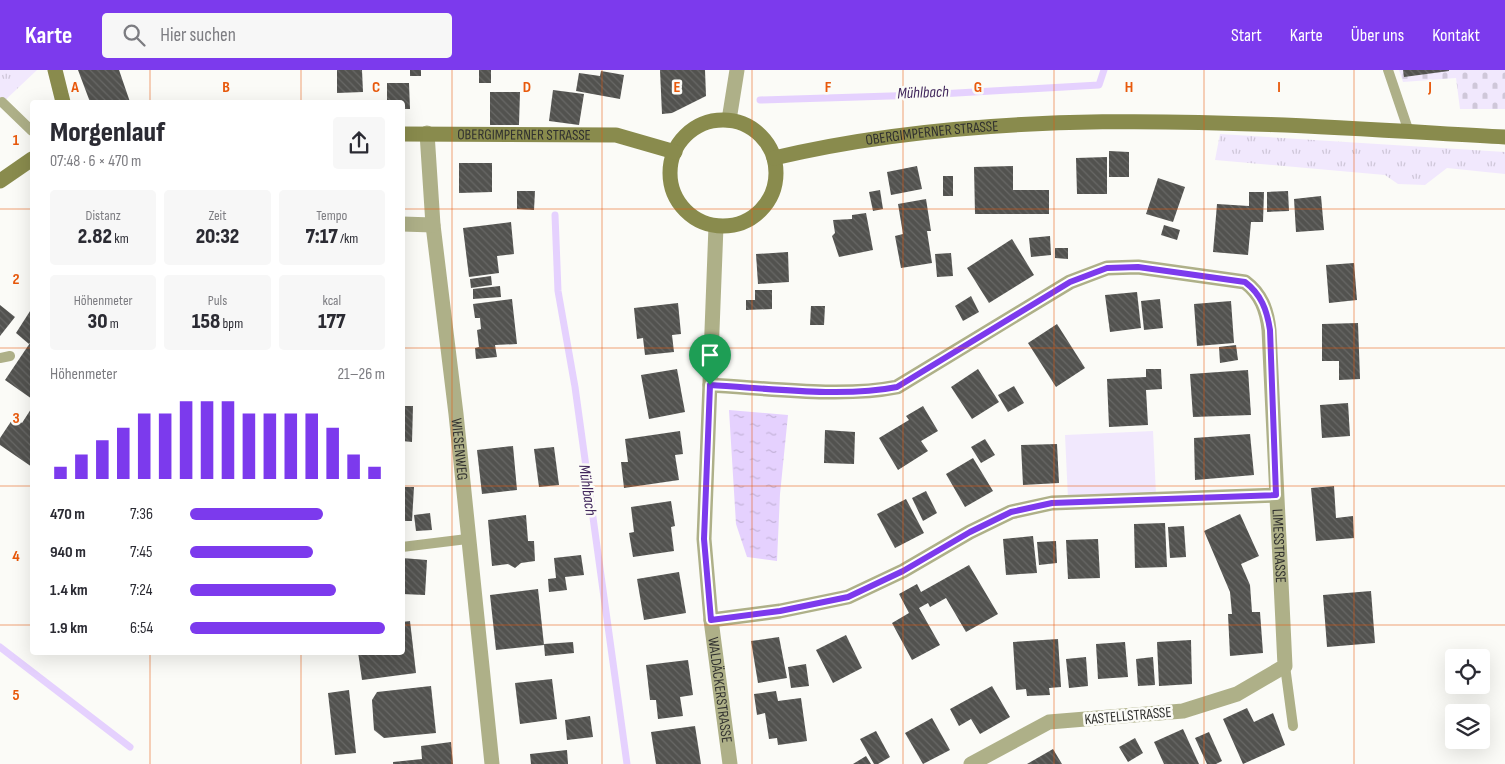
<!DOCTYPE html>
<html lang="de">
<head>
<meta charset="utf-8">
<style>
  :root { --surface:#fff; --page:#f7f7f7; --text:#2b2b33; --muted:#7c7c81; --accent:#7c3aed }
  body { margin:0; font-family:"Sofia Sans Condensed",sans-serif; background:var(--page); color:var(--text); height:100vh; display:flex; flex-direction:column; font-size:19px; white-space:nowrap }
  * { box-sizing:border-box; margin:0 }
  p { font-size:16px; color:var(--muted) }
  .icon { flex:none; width:28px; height:28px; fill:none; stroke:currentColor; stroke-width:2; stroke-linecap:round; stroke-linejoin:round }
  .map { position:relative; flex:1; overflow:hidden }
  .panel { position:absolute; left:30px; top:30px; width:375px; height:555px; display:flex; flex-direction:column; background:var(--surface); border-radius:5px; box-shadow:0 5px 20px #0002 }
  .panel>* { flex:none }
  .fabs { position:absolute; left:1445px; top:579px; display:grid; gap:10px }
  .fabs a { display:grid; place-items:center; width:45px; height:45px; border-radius:5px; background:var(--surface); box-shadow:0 5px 20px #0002; font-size:25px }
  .pin { position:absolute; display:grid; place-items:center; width:42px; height:42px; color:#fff; margin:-51px -21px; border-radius:50% 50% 50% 0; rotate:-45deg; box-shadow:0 0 5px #0007 }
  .pin .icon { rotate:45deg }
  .round { display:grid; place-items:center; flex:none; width:52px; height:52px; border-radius:5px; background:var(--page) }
  .head { display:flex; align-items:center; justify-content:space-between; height:85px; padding:0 20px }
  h1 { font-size:28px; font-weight:800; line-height:38px }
  .stats { display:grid; grid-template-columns:repeat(3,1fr); gap:8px; height:85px; padding:5px 20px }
  .stats div { display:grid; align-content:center; border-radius:5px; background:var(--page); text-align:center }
  .stats b { font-size:21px; font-weight:800 }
  .stats small { font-size:14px; font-weight:400 }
  .stats p { font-size:14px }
  .chart { height:140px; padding:10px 20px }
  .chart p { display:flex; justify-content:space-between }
  .chart svg { width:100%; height:90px; margin-top:5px; stroke:var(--accent); stroke-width:6 }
  ul { padding:0 20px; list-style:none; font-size:16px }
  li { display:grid; grid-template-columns:80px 60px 1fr; align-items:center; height:38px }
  li i { height:12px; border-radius:6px; background:var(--accent) }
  header { display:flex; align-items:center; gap:30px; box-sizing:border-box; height:70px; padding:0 25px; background:var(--accent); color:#fff }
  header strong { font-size:24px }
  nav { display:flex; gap:28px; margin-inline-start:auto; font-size:18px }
  .search { width:350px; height:45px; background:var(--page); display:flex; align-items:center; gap:12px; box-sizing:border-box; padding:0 18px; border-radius:5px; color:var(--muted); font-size:19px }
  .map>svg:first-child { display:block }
  .grass { fill:url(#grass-tufts) }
  .cemetery { fill:url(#cemetery-stones) }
  .garden { fill:#f1e8fd }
  .water { fill:url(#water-ripples) }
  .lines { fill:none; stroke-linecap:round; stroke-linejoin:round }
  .stream { stroke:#e5d1fe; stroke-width:7 }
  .building { fill:url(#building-back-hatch) }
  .lane { stroke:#aeb088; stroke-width:10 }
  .street { stroke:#aeb088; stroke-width:15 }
  .secondary { stroke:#898b4d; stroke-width:15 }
  .route-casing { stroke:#fff; stroke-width:10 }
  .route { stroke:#7c3aed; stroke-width:6 }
  .grid { fill:none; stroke:#e8590c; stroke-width:1; stroke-opacity:0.55 }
  .labels { text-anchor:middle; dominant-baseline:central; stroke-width:5; stroke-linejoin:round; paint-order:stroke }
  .street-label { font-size:15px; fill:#31312f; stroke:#fbfbf7 }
  .water-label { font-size:16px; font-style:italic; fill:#41275c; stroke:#fbfbf7 }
  .grid-label { font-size:16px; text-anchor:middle; font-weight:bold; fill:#e8590c; stroke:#fbfbf7; stroke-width:5; stroke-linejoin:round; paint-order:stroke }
</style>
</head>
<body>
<header>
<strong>Karte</strong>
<div class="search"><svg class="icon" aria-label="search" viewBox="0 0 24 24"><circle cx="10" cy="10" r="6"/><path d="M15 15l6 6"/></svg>Hier suchen</div>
<nav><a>Start</a><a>Karte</a><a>Über uns</a><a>Kontakt</a></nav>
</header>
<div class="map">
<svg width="1505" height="694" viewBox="0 0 1505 694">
  <defs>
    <pattern id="grass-tufts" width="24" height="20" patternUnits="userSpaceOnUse" patternTransform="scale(1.25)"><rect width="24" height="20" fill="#f1e8fd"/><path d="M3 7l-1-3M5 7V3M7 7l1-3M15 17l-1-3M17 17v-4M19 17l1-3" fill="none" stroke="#cfc7d9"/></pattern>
    <pattern id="cemetery-stones" width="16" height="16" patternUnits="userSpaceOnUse" patternTransform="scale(1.25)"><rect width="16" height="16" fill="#f1e8fd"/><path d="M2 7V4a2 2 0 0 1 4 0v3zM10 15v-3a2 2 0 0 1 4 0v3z" fill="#cfc7d9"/></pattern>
    <pattern id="water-ripples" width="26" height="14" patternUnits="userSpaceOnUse" patternTransform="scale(1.25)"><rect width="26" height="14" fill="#e5d1fe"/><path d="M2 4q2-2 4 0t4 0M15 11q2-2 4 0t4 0" fill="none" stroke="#c5b4da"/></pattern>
    <pattern id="building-back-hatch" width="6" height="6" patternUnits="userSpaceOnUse" patternTransform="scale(1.25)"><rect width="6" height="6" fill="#52524f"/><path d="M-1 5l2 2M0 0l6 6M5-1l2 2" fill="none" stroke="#686866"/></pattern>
  </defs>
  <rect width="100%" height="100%" fill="#fbfbf7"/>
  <g class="grass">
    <polygon points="0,0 37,0 0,35"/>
    <polygon points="1220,64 1505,82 1505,104 1447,98 1425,115 1398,114 1385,105 1215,90"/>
  </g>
  <polygon class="cemetery" points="1399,0 1505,0 1505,39 1460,39 1456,8 1403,12"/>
  <polygon class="garden" points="1153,361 1156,425 1068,429 1065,365"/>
  <polygon class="water" points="729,340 788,345 780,424 777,491 747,487 736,454"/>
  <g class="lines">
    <g class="stream">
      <polyline points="760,30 922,25 1099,15 1104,0"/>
      <polyline points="555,145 558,221 575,317 627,694"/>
      <polyline points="0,577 130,677"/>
    </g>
  </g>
  <g class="building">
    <polygon points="78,0 119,0 130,32 90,32"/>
    <polygon points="337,0 362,0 363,22 337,23"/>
    <rect x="410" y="0" width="11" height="6"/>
    <rect x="479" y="0" width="12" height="13"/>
    <polygon points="660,0 705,0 706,26 672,43 662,44"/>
    <polygon points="1403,0 1449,0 1449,1 1404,7"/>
    <polygon points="601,1 624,5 620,29 576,21 579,3 600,6"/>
    <polygon points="387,13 409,13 410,39 402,39 402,32 355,32 355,31 387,30"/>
    <polygon points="553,20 584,24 579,55 549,51"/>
    <polygon points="490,22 520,22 519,55 490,55"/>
    <polygon points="1109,81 1129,82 1129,107 1109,107"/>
    <polygon points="1107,87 1107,124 1077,124 1076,88"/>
    <polygon points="459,93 492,93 492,122 459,123"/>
    <polygon points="917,96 922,119 891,125 887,102"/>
    <polygon points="1013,96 1013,120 1049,120 1049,144 975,144 974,97"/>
    <rect x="943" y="106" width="10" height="20"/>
    <polygon points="1158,108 1185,117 1173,152 1146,144"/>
    <polygon points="880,120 883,139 873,141 869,122"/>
    <polygon points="517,121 535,121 534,140 517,139"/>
    <polygon points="1288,121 1289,141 1267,142 1267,122"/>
    <polygon points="1249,122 1264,122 1263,152 1251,152 1248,185 1213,182 1217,134 1249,136"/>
    <polygon points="1321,126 1324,160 1296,162 1294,129"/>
    <polygon points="926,129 931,161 927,161 932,193 901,198 895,166 903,164 898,134"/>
    <polygon points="866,143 873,180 839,187 832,166 835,163 833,150 852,149 852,145"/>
    <polygon points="511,152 514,184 497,186 499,203 469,207 463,158"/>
    <polygon points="1164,155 1180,160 1177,170 1161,165"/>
    <polygon points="1050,166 1051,185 1031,187 1029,168"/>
    <polygon points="1012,169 1034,205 989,233 967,198"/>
    <polygon points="1055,178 1068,178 1068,189 1055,188"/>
    <polygon points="788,182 789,212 758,214 756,184"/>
    <polygon points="951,183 953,206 937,207 935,184"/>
    <polygon points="1354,193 1357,230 1329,233 1326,195"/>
    <polygon points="491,206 492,215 471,218 470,209"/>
    <polygon points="500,216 501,227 473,229 473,219"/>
    <polygon points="755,220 772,220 772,239 746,240 746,230 755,230"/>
    <polygon points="1137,222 1141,258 1110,262 1105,225"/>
    <polygon points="971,226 979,242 963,251 955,236"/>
    <polygon points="512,229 517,274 495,275 497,287 476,289 475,278 479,277 477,260 481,259 480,248 475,248 473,234"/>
    <polygon points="1160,229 1163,258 1144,260 1141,231"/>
    <polygon points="1231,231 1234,273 1197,276 1194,234"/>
    <polygon points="678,233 681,264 672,265 674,282 645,285 643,268 637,269 634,238"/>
    <polygon points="0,235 15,247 0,266"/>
    <polygon points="811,236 825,236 824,255 810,255"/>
    <polygon points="32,238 32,270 29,274 16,263"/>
    <polygon points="1358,253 1360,309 1339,310 1339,291 1322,291 1322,254"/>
    <polygon points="1057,254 1085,298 1056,317 1028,273"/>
    <polygon points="32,270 32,329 5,310"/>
    <polygon points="1236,275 1238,290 1220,293 1219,277"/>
    <polygon points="677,299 685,342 649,349 641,305"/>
    <polygon points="978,299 999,332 972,349 951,317"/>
    <polygon points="1146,299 1161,299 1162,319 1146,320 1148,355 1109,357 1107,309 1146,307"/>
    <polygon points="1248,300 1251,345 1193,347 1190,304"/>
    <polygon points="1014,316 1024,333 1008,342 998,325"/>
    <polygon points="1348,333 1350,366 1322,368 1320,335"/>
    <polygon points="402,336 413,336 412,372 402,371"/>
    <polygon points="923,336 938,361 921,371 928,381 898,400 879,368 909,350 906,346"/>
    <polygon points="31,339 32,340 32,397 0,375 0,368 14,347 22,353"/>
    <polygon points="825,360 855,362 854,394 824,393"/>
    <polygon points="680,361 683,384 675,385 679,410 624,418 621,392 628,392 625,369"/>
    <polygon points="1250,364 1254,405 1195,410 1194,368"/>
    <polygon points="985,369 995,385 981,393 971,377"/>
    <polygon points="1057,374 1059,413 1023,415 1021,375"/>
    <polygon points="513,376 517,420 482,424 477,380"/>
    <polygon points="554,377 559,415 539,417 534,379"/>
    <polygon points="973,388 993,421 965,437 946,404"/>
    <polygon points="1334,416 1336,448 1353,446 1354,468 1316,471 1311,418"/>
    <polygon points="402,417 414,417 412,451 402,451"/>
    <polygon points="926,421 937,443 923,451 912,428"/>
    <polygon points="906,429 924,463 895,478 877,444"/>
    <polygon points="671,431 675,456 671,457 674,481 633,487 629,463 634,462 631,437"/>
    <polygon points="430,443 432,460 416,461 414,445"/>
    <polygon points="1240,444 1259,486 1241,494 1250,515 1252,542 1260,542 1263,583 1230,586 1228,544 1232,544 1230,522 1204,461"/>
    <polygon points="526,445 528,471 534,471 535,491 521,493 515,498 508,494 492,496 488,450"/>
    <polygon points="1165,453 1167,497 1135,498 1134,454"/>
    <polygon points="1184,456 1186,487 1170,488 1168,457"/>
    <polygon points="1033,466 1037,503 1006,505 1003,469"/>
    <polygon points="1098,469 1100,508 1068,509 1066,470"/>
    <polygon points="1056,471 1057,493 1039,495 1037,472"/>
    <polygon points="581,485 584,505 565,507 567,520 549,522 548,509 556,508 554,488"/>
    <polygon points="402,488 427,490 425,525 402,524"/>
    <polygon points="969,495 998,544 966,562 946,528 930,537 928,533 919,538 940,575 912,590 892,553 909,543 899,524 917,514 921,522"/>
    <polygon points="679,502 686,543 644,550 637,509"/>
    <polygon points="538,519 544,575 496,580 490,525"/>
    <polygon points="1371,521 1375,573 1327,577 1323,525"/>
    <polygon points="410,551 416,603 362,610 358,582 402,582 402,552"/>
    <polygon points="846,565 862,598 833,613 816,580"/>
    <polygon points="779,567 787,608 758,613 751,571"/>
    <polygon points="1058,569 1061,617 1049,618 1050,625 1027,626 1026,619 1016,620 1013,572"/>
    <polygon points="1191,570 1192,614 1159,616 1157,572"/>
    <polygon points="573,572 574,583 545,586 544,574"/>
    <polygon points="1125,572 1128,607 1098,609 1096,574"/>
    <polygon points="1086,587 1088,616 1069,618 1066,589"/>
    <polygon points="1153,587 1155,615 1138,616 1136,589"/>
    <polygon points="688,590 693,625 680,627 683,646 658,649 656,630 650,630 646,595"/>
    <polygon points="806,594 809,616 791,618 788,597"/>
    <polygon points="552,609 557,649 520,654 515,613"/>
    <polygon points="431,616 436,663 384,668 374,660 372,630 377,622"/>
    <polygon points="992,616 1010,647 980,664 971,649 959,656 950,639"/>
    <polygon points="349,620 356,683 335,685 328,623"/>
    <polygon points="776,621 778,631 801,628 807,671 778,675 777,668 769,669 765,643 757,645 754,624"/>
    <polygon points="1247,638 1254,652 1273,643 1285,675 1243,694 1223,649"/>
    <polygon points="590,646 593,667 567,670 565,650"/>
    <polygon points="932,648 950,680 923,694 905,663"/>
    <polygon points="695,656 701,694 656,694 651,662"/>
    <polygon points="1183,659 1199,694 1164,694 1154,672"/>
    <polygon points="876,661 890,687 878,694 874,694 860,669"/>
    <polygon points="1209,662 1222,691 1216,694 1207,694 1195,668"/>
    <polygon points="1135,668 1143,683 1128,692 1119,677"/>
    <polygon points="451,672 453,694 393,694 393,692 422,689 421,676"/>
    <polygon points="1053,679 1062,694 1027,694"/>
    <polygon points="567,680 568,694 531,694 530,684"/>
    <polygon points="866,686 871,694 853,694"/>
  </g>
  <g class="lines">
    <g class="lane">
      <polyline points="1388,0 1409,62"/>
      <polyline points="2,32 32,61"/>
      <polyline points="0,288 10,286"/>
      <polyline points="402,477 467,469"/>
      <polyline points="1285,596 1293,656"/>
    </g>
    <g class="street">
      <polyline points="729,50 737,0"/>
      <path id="s1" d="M427,63L433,155L456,344L492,694"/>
      <polyline points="402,154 433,155"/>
      <path id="s2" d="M716,156L704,469L711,550L730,694"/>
      <path id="s3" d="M710,315C766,318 842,328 897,317L1070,212L1107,198L1138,197L1245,212C1261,224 1267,240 1269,260L1285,596L1237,624L1183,641L1049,652L971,694"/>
      <polyline points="711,550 780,541 848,527 903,501 970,462 1011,442 1052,433 1276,425"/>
    </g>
    <g class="secondary">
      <polyline points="55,0 63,32"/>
      <circle cx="723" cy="103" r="53"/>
      <path id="s4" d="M402,64L616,65L675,82"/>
      <path id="s5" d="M774,88C1009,32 1265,54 1505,67"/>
      <polyline points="0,111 32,89"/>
    </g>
  </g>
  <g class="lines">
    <defs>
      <path id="route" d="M1138,197L1245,212C1261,224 1267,240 1270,260L1276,425L1052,433L1011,442L970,462L903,501L848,527L780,541L711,550L704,469L710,315C766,318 842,328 897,317L1070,212L1107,198Z"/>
    </defs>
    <use href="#route" class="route-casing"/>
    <use href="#route" class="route"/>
  </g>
  <path class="grid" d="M150,0V32M301,0V32M452,0V694M602,0V694M752,0V694M903,0V694M1054,0V694M1204,0V694M1354,0V694M0,139H32M402,139H1505M0,278H32M402,278H1505M0,416H32M402,416H1505M0,555H32M402,555H1505M150,582V694M301,582V694"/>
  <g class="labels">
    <g class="street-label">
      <text stroke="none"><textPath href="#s4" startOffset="122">OBERGIMPERNER STRASSE</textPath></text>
      <text stroke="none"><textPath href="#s5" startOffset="160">OBERGIMPERNER STRASSE</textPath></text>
      <text stroke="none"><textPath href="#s1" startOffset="318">WIESENWEG</textPath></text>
      <text stroke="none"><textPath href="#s3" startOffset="840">LIMESSTRASSE</textPath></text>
      <text stroke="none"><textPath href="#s2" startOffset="465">WALDÄCKERSTRASSE</textPath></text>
      <text transform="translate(1128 646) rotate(-5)">KASTELLSTRASSE</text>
    </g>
    <g class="water-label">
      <text transform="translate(923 23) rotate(-2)">Mühlbach</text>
      <text transform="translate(587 420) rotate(82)">Mühlbach</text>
    </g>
  </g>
  <g class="grid-label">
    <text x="75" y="22">A</text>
    <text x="226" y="22">B</text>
    <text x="376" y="22">C</text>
    <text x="527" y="22">D</text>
    <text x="677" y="22">E</text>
    <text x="828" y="22">F</text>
    <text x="978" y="22">G</text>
    <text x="1129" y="22">H</text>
    <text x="1279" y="22">I</text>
    <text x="1430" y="22">J</text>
    <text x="16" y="75">1</text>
    <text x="16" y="214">2</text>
    <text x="16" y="353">3</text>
    <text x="16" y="491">4</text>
    <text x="16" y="630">5</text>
  </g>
</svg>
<div class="fabs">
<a><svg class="icon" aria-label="locate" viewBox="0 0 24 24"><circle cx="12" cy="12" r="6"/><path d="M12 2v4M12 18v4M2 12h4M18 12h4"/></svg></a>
<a><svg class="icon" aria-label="layers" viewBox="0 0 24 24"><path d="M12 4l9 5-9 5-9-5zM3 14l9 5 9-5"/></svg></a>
</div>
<div class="pin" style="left:710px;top:315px;background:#1e9e55"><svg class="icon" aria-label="arrive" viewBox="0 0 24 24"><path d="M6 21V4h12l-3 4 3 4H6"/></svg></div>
<section class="panel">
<div class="head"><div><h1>Morgenlauf</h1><p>07:48 · 6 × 470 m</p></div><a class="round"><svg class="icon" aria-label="share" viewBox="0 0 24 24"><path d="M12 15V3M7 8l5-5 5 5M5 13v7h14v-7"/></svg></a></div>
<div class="stats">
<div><p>Distanz</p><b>2.82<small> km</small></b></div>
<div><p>Zeit</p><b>20:32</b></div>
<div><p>Tempo</p><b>7:17<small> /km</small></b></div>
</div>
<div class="stats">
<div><p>Höhenmeter</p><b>30<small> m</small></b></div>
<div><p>Puls</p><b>158<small> bpm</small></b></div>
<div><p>kcal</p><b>177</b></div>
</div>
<div class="chart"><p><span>Höhenmeter</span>21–26 m</p>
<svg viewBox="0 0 160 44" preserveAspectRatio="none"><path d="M5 44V38M15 44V32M25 44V25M35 44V19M45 44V12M55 44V12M65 44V6M75 44V6M85 44V6M95 44V12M105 44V12M115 44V12M125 44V12M135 44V19M145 44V32M155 44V38"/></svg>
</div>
<ul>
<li><b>470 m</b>7:36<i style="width:68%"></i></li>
<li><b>940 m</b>7:45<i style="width:63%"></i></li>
<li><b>1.4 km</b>7:24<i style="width:75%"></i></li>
<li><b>1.9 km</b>6:54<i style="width:100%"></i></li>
</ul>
</section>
</div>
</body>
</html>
